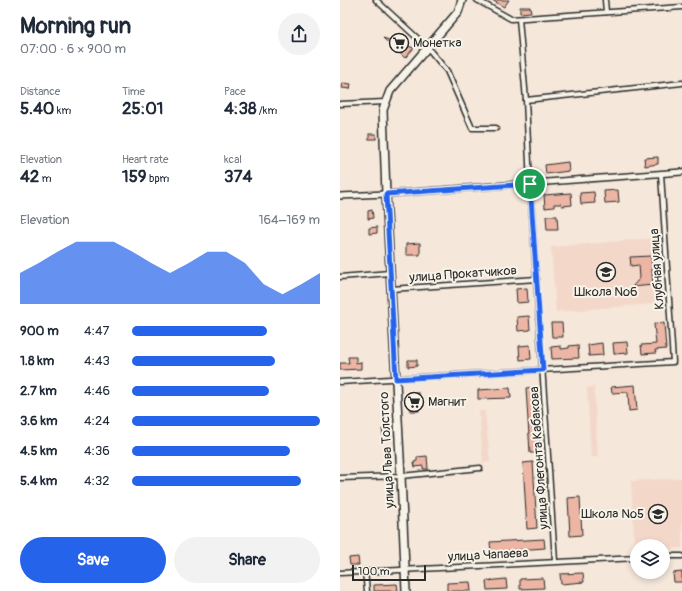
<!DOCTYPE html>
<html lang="en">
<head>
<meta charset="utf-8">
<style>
  :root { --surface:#fff; --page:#f2f2f3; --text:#1f2937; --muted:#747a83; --accent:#2563eb }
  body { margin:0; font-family:Pangolin,sans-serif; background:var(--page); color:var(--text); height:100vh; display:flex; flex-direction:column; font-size:15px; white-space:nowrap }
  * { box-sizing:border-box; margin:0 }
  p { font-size:13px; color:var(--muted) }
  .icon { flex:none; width:22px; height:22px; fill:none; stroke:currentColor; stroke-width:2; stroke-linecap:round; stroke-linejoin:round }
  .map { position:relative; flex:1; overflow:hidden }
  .sheet { display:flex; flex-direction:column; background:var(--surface); width:340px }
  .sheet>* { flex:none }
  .tools { position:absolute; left:290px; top:539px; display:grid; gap:8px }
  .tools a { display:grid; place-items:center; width:40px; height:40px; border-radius:50%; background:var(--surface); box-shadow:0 2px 6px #0003; font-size:20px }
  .scale { position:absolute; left:12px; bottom:10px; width:74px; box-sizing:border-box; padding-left:4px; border:2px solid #2b2b2b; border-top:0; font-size:11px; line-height:14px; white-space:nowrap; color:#2b2b2b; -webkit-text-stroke:3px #f7f3e8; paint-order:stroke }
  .pin { position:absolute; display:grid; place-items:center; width:34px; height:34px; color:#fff; margin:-17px; border:2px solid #fff; border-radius:50%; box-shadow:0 1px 4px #0007 }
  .round { display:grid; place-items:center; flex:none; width:42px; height:42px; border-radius:21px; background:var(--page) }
  .overview { display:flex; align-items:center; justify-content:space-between; height:68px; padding:0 20px }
  h1 { font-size:22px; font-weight:700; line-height:30px }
  .figures { display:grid; grid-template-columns:repeat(3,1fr); gap:6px; height:68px; padding:4px 20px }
  .figures div { display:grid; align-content:center }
  .figures b { font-size:17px; font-weight:700 }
  .figures small { font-size:11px; font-weight:400 }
  .figures p { font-size:11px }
  .chart { height:112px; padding:8px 20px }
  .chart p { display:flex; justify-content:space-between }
  .chart svg { width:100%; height:72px; margin-top:4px; fill:var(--accent); opacity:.7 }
  .button { display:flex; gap:8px; margin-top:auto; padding:8px 20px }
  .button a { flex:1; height:46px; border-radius:24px; background:var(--accent); color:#fff; font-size:16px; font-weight:700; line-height:46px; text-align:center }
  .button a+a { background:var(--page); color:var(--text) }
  ul { padding:0 20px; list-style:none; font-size:13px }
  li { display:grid; grid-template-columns:64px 48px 1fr; align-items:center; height:30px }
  li i { height:10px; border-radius:5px; background:var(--accent) }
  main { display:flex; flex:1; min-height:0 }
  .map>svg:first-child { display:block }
  .built { fill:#f3d8ca }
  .building { fill:#edb5a3; stroke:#2b2b2b }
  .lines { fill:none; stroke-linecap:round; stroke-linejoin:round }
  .minor-casing { stroke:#2b2b2b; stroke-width:7 }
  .tertiary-casing { stroke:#2b2b2b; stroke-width:8 }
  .primary-casing { stroke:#2b2b2b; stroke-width:10 }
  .minor { stroke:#f7f3e8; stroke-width:4 }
  .tertiary { stroke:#f7f3e8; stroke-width:5 }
  .primary { stroke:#f7f3e8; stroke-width:7 }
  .route-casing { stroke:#fff; stroke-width:8 }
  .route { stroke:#2563eb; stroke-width:5 }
  .labels { text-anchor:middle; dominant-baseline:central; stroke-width:4; stroke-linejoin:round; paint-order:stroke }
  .poi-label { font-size:13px; fill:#2b2b2b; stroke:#f7f3e8; text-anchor:start }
  .street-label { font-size:13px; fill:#2b2b2b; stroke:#f7f3e8 }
</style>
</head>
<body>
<main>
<section class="sheet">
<div class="overview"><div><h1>Morning run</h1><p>07:00 · 6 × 900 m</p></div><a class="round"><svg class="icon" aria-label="share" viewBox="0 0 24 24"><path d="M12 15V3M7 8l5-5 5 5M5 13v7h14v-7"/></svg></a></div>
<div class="figures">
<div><p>Distance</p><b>5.40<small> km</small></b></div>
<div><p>Time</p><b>25:01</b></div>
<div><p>Pace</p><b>4:38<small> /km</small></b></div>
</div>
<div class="figures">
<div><p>Elevation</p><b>42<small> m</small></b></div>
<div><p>Heart rate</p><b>159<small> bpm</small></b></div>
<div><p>kcal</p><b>374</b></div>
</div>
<div class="chart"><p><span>Elevation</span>164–169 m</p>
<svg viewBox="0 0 160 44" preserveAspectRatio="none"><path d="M0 44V25L10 19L20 12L30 6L40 6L50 6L60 12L70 19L80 25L90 19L100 12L110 12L120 19L130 32L140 38L150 32L160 25V44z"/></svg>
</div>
<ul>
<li><b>900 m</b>4:47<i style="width:72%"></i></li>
<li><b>1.8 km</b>4:43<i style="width:76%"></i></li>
<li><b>2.7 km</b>4:46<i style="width:73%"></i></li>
<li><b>3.6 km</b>4:24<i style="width:100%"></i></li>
<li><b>4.5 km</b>4:36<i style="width:84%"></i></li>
<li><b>5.4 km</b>4:32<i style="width:90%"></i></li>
</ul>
<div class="button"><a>Save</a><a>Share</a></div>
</section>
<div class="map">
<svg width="342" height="591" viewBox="0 0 342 591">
  <rect width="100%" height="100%" fill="#f5e7da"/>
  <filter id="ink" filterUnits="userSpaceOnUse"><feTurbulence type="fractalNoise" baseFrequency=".025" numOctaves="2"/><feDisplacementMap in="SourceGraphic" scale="8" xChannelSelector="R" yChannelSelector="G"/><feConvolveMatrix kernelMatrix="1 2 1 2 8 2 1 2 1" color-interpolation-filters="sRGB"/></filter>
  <g filter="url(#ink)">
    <g class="built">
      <polygon points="316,238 321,297 311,304 216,312 211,247"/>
      <polygon points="254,387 258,457 251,457 247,388"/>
      <polygon points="139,411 145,411 150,462 143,463"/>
      <polygon points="342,478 342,548 323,549 323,546 297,546 297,550 295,550 291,481"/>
    </g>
    <g class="building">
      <polygon points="152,0 169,0 164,7"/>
      <polygon points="180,7 190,7 191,12 180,13"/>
      <polygon points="43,38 74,48 65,58"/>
      <polygon points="3,83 11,84 10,89 2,88"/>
      <rect x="29" y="134" width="7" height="5"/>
      <polygon points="318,157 318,164 305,166 304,158"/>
      <polygon points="228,162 229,171 206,174 205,165"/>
      <polygon points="278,190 279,202 265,203 264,191"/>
      <polygon points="254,192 255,203 241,204 240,193"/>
      <polygon points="231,193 232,205 222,206 221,204 214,204 214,207 205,208 204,195"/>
      <polygon points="32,210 33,218 28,219 28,211"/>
      <polygon points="206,216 217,216 218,230 207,230"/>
      <polygon points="37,227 37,233 29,234 29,228"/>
      <polygon points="80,243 80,255 66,255 66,244"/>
      <polygon points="311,256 313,285 292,287 300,278 299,265 291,266 290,257"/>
      <polygon points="187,288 188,302 177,303 176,289"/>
      <polygon points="189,316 190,330 178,331 177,317"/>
      <polygon points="211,323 222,323 223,337 212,337"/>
      <polygon points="324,323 326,349 315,350 316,353 302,354 301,345 316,344 314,324"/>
      <polygon points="287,342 288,353 274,354 273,343"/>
      <polygon points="262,343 263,355 249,356 248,345"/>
      <polygon points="190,345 191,359 180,360 179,346"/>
      <polygon points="238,345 239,358 212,359 211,347 221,346 221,349 229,348 229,346"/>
      <polygon points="8,357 16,357 16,363 21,362 21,369 0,370 0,363 9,363"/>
      <polygon points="68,360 77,360 77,366 68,367"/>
      <polygon points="295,385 297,410 289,411 288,392 272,393 271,387"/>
      <polygon points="196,387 200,453 190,453 186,388"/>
      <polygon points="170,388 171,398 138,399 138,390"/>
      <polygon points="69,393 79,393 79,411 70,411"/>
      <polygon points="42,429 48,429 49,435 43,436"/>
      <polygon points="87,456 88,469 83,469 83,466 75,467 74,462 77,461 77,457"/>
      <polygon points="193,462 197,528 187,529 183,463"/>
      <polygon points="240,497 242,535 230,536 228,498"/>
      <polygon points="204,539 205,548 151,552 150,542"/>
      <polygon points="18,557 19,565 10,565 9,558"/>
      <polygon points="342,572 342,582 334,582 333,573"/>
      <polygon points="243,573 244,582 221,584 220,574"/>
      <polygon points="203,578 204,588 180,589 180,579"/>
      <polygon points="166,579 167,589 147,590 146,581"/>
      <polygon points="130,582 131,591 107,591 107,583"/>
      <polygon points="57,584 58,591 34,591 34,585"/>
    </g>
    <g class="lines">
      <defs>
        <g id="minor">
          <polyline points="36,0 87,47 107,71 132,128 156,128"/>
          <polyline points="137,0 171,19 342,7"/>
          <polyline points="265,0 266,12"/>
          <polyline points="179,19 186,100 190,184 215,561"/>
          <polyline points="186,100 342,83"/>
          <polyline points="0,104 45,102"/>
          <polyline points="0,277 50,273"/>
          <polyline points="51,289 197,279"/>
          <polyline points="0,382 333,362 321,174"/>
          <polyline points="0,478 61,476 140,468"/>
          <polyline points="323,556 342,556"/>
          <polyline points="25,571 27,591"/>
          <polyline points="0,573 297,558"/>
        </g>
        <polyline id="tertiary" points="0,196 46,194 342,172"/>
        <polyline id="primary" points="66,591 61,476 46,194 43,110 50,91 118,12 122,0"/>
      </defs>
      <use href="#minor" class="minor-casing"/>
      <use href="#tertiary" class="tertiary-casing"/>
      <use href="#primary" class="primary-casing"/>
      <use href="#minor" class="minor"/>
      <use href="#tertiary" class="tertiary"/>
      <use href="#primary" class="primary"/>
    </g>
  </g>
  <g class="lines" filter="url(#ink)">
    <defs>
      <polygon id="route" points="190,184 203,370 56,379 46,194"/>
    </defs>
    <use href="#route" class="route-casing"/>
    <use href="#route" class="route"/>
  </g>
  <defs>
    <symbol id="supermarket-ring" viewBox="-11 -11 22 22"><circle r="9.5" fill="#f7f3e8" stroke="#2b2b2b" stroke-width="1.5"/><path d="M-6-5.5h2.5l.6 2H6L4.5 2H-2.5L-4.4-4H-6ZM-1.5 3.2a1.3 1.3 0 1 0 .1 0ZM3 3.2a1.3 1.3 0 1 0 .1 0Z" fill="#2b2b2b"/></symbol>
    <symbol id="school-ring" viewBox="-11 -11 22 22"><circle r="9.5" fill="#f7f3e8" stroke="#2b2b2b" stroke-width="1.5"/><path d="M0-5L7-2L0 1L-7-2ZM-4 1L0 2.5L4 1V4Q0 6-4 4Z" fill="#2b2b2b"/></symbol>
  </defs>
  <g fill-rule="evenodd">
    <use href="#supermarket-ring" x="48" y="32" width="22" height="22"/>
    <use href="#school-ring" x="255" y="261" width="22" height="22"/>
    <use href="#supermarket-ring" x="63" y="391" width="22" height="22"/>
    <use href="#school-ring" x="307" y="503" width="22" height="22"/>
  </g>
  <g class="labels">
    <g class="poi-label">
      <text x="73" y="43">Монетка</text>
      <text x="266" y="292" text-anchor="middle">Школа №6</text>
      <text x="88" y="402">Магнит</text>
      <text x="304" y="514" text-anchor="end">Школа №5</text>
    </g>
    <g class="street-label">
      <text transform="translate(317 269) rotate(-94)">Клубная улица</text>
      <text transform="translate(123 274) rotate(-4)">улица Прокатчиков</text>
      <text transform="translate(47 450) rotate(-93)">улица Льва Толстого</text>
      <text transform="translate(199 458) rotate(-94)">улица Флегонта Кабакова</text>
      <text transform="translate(148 555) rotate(-3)">улица Чапаева</text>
    </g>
  </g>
</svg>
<div class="tools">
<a><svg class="icon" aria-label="layers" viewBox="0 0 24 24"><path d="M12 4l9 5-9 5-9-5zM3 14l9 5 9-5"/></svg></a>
</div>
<div class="scale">100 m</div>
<div class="pin" style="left:190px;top:184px;background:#1e9e55"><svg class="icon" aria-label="arrive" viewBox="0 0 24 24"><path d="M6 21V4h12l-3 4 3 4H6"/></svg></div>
</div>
</main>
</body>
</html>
